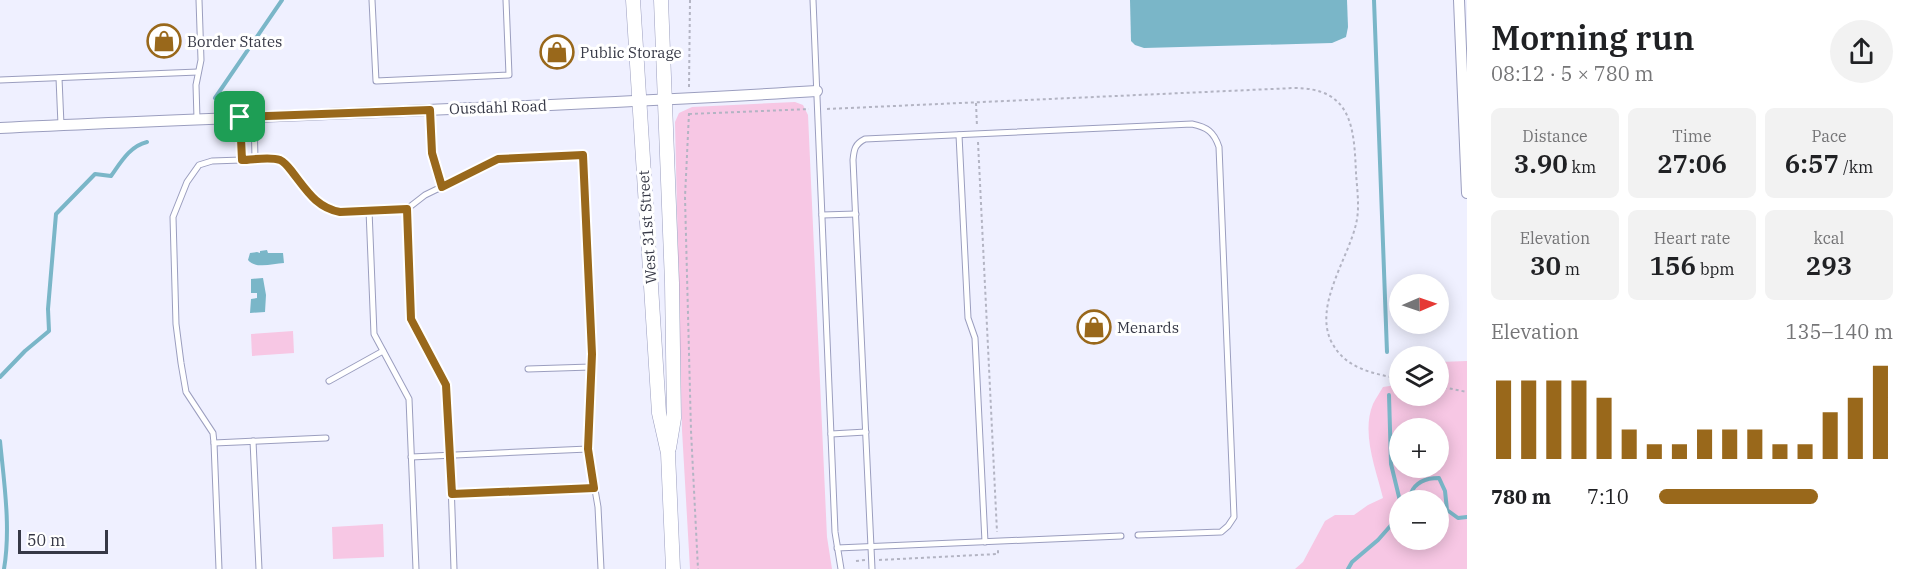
<!DOCTYPE html>
<html lang="en">
<head>
<meta charset="utf-8">
<style>
  :root { --surface:#fff; --page:#f2f2f2; --text:#202124; --muted:#757577; --accent:#99681b }
  body { margin:0; font-family:"IBM Plex Serif",serif; background:var(--page); color:var(--text); height:100vh; display:flex; flex-direction:column; font-size:22px; white-space:nowrap }
  * { box-sizing:border-box; margin:0 }
  p { font-size:20px; color:var(--muted) }
  .icon { flex:none; width:33px; height:33px; fill:none; stroke:currentColor; stroke-width:2; stroke-linecap:round; stroke-linejoin:round }
  .map { position:relative; flex:1; overflow:hidden }
  .side { display:flex; flex-direction:column; background:var(--surface); width:450px }
  .side>* { flex:none }
  .needle { width:39px; rotate:88deg }
  .tools { position:absolute; left:1389px; top:274px; display:grid; gap:12px }
  .tools a { display:grid; place-items:center; width:60px; height:60px; border-radius:50%; background:var(--surface); box-shadow:0 3px 15px #0003; font-size:30px }
  .scale { position:absolute; left:18px; bottom:15px; width:90px; box-sizing:border-box; padding-left:6px; border:3px solid #363846; border-top:0; font-size:16px; line-height:21px; white-space:nowrap; color:#363846; -webkit-text-stroke:4px #fff; paint-order:stroke }
  .pin { position:absolute; display:grid; place-items:center; width:51px; height:51px; color:#fff; margin:-26px; border-radius:12px; box-shadow:0 3px 9px #0006 }
  .round { display:grid; place-items:center; flex:none; width:63px; height:63px; border-radius:32px; background:var(--page) }
  .summary { display:flex; align-items:center; justify-content:space-between; height:102px; padding:0 24px }
  h1 { font-size:33px; font-weight:600; line-height:45px }
  .stats { display:grid; grid-template-columns:repeat(3,1fr); gap:9px; height:102px; padding:6px 24px }
  .stats div { display:grid; align-content:center; border-radius:9px; background:var(--page); text-align:center }
  .stats b { font-size:26px; font-weight:600 }
  .stats small { font-size:16px; font-weight:400 }
  .stats p { font-size:16px }
  .chart { height:168px; padding:12px 24px }
  .chart p { display:flex; justify-content:space-between }
  .chart svg { width:100%; height:108px; margin-top:6px; stroke:var(--accent); stroke-width:6 }
  ul { padding:0 24px; list-style:none; font-size:20px }
  li { display:grid; grid-template-columns:96px 72px 1fr; align-items:center; height:45px }
  li i { height:15px; border-radius:8px; background:var(--accent) }
  main { display:flex; flex:1; min-height:0 }
  .map>svg:first-child { display:block }
  .green { fill:#f7c7e4; fill-rule:evenodd }
  .water { fill:#7ab6c8 }
  .lines { fill:none; stroke-linecap:round; stroke-linejoin:round }
  .stream { stroke:#7ab6c8; stroke-width:4 }
  .lane-casing { stroke:#9b9ebf; stroke-width:7 }
  .street-casing { stroke:#9b9ebf; stroke-width:12 }
  .secondary-casing { stroke:#9b9ebf; stroke-width:15 }
  .path { stroke:#b3b4c3; stroke-width:2; stroke-dasharray:3 3; stroke-linecap:butt }
  .lane { stroke:#fff; stroke-width:5 }
  .street { stroke:#fff; stroke-width:10 }
  .secondary { stroke:#fff; stroke-width:14 }
  .route-casing { stroke:#fff; stroke-width:12 }
  .route { stroke:#99681b; stroke-width:8 }
  .labels { text-anchor:middle; dominant-baseline:central; stroke-width:6; stroke-linejoin:round; paint-order:stroke }
  .poi-label { font-size:15px; fill:#363846; stroke:#fff; text-anchor:start }
  .street-label { font-size:15px; fill:#363846; stroke:#fff }
</style>
</head>
<body>
<main>
<div class="map">
<svg width="1467" height="569" viewBox="0 0 1467 569">
  <rect width="100%" height="100%" fill="#eff0ff"/>
  <g class="green">
    <polygon points="795,102 803,105 808,115 827,537 832,569 690,569 682,430 675,122 679,113 692,107"/>
    <polygon points="293,331 294,353 252,356 251,334"/>
    <path d="M1467,361V569H1295L1303,562L1325,521L1335,515H1354L1368,505L1383,498C1376,469 1361,433 1373,404C1376,398 1380,392 1383,387L1396,385L1395,363H1399L1400,396H1438L1439,362ZM1400,429H1438V468H1400ZM1400,501H1438V540H1400Z"/>
    <polygon points="383,524 384,557 333,559 332,527"/>
  </g>
  <g class="water">
    <polygon points="1130,0 1347,0 1348,27 1346,37 1332,43 1144,48 1135,45 1131,41"/>
    <path d="M267,250L268,253H283L284,263C272,264 255,269 248,260L250,253L257,252L260,253V251Z"/>
    <polygon points="263,278 266,295 265,312 250,313 251,299 257,298 257,293 251,293 251,279"/>
  </g>
  <g class="lines">
    <g class="stream">
      <polyline points="1374,0 1387,352"/>
      <polyline points="215,98 282,0"/>
      <path d="M0,377L25,351L49,331L48,309L56,214L95,174L111,176C121,162 130,146 147,142"/>
      <polyline points="1389,395 1391,464 1400,501"/>
      <path d="M0,441C4,482 11,528 4,569"/>
      <path d="M1414,501L1411,493C1416,481 1427,478 1439,478L1445,491L1447,510L1458,518L1467,517"/>
      <polyline points="1348,569 1352,562 1378,540 1400,515"/>
    </g>
    <defs>
      <g id="lane">
        <polyline points="372,0 376,81 509,75 506,0"/>
        <polyline points="813,0 835,532 841,569"/>
        <polyline points="59,78 61,125"/>
        <polyline points="0,80 198,72"/>
        <polyline points="430,110 432,153 442,187"/>
        <polyline points="254,116 255,159"/>
        <polyline points="240,118 242,160"/>
        <polyline points="197,119 196,85 201,60 199,0"/>
        <polyline points="959,135 968,318 975,338 985,542"/>
        <polyline points="407,209 411,319 446,385 448,396 454,569"/>
        <polyline points="369,210 374,334 409,399 416,569"/>
        <polyline points="822,215 856,214"/>
        <polyline points="528,369 591,367"/>
        <polyline points="329,381 383,351"/>
        <polyline points="831,434 866,432"/>
        <polyline points="253,441 259,569"/>
        <polyline points="214,443 326,438"/>
        <polyline points="411,457 588,449"/>
        <polyline points="452,494 594,487"/>
        <polyline points="837,548 1121,536"/>
        <polyline points="219,569 214,443 213,433 186,392 181,363 176,324 173,217 187,182 199,165 212,161 273,159 286,164 311,196 321,206 340,212 407,209 425,195 499,159 583,155 592,354 588,449 598,507 601,569"/>
        <path d="M872,569L853,160C854,149 855,144 865,139L1192,124C1207,127 1214,132 1219,147L1234,517L1228,526L1221,532L1138,535"/>
      </g>
      <g id="street">
        <polyline points="1459,0 1467,193"/>
        <path d="M0,128C272,115 545,108 817,91"/>
      </g>
      <g id="secondary">
        <polyline points="633,0 659,413 668,453 673,569"/>
        <polyline points="661,0 672,283 674,418 669,448"/>
      </g>
    </defs>
    <use href="#lane" class="lane-casing"/>
    <use href="#street" class="street-casing"/>
    <use href="#secondary" class="secondary-casing"/>
    <g class="path">
      <polyline points="689,87 690,0"/>
      <polyline points="976,103 977,127"/>
      <path d="M827,109L1294,88C1352,88 1354,127 1356,173C1357,189 1360,208 1356,224C1348,259 1314,305 1331,341C1345,369 1372,373 1400,379"/>
      <polyline points="689,113 685,197 691,431 698,569"/>
      <polyline points="689,114 809,109"/>
      <polyline points="978,142 997,532"/>
      <polyline points="1438,386 1467,392"/>
      <polyline points="879,560 998,554 998,549"/>
      <polyline points="856,561 865,560"/>
    </g>
    <use href="#lane" class="lane"/>
    <use href="#street" class="street"/>
    <use href="#secondary" class="secondary"/>
  </g>
  <g class="lines">
    <defs>
      <path id="route" d="M430,110L432,153L442,187L498,159L583,155L592,354L588,449L594,488L452,494L446,385L411,319L407,209L340,212C317,208 307,191 293,173C289,168 286,163 280,160C269,156 253,160 242,160L240,117Z"/>
    </defs>
    <use href="#route" class="route-casing"/>
    <use href="#route" class="route"/>
  </g>
  <defs>
    <symbol id="shop-ring" viewBox="-11 -11 22 22"><circle r="9.5" fill="#fff" stroke="#99681b" stroke-width="1.5"/><path d="M-5-2.5h2.3a2.7 3.5 0 0 1 5.4 0H5L5.5 6h-11ZM-1.5-2.5h3a1.5 2.3 0 0 0-3 0Z" fill="#99681b"/></symbol>
  </defs>
  <g fill-rule="evenodd">
    <use href="#shop-ring" x="145" y="22" width="38" height="38"/>
    <use href="#shop-ring" x="538" y="33" width="38" height="38"/>
    <use href="#shop-ring" x="1075" y="308" width="38" height="38"/>
  </g>
  <g class="labels">
    <g class="poi-label">
      <text x="187" y="41">Border States</text>
      <text x="580" y="52">Public Storage</text>
      <text x="1117" y="327">Menards</text>
    </g>
    <g class="street-label">
      <text transform="translate(498 107) rotate(-2)">Ousdahl Road</text>
      <text transform="translate(647 227) rotate(-94)">West 31st Street</text>
    </g>
  </g>
</svg>
<div class="tools">
<a><svg class="needle" viewBox="-14 -14 28 28"><path d="M0-13l5 13h-10z" fill="#e53935"/><path d="M0 13l5-13h-10z" fill="#757577"/></svg></a>
<a><svg class="icon" aria-label="layers" viewBox="0 0 24 24"><path d="M12 4l9 5-9 5-9-5zM3 14l9 5 9-5"/></svg></a>
<a>+</a>
<a>−</a>
</div>
<div class="scale">50 m</div>
<div class="pin" style="left:240px;top:117px;background:#1e9e55"><svg class="icon" aria-label="arrive" viewBox="0 0 24 24"><path d="M6 21V4h12l-3 4 3 4H6"/></svg></div>
</div>
<section class="side">
<div class="summary"><div><h1>Morning run</h1><p>08:12 · 5 × 780 m</p></div><a class="round"><svg class="icon" aria-label="share" viewBox="0 0 24 24"><path d="M12 15V3M7 8l5-5 5 5M5 13v7h14v-7"/></svg></a></div>
<div class="stats">
<div><p>Distance</p><b>3.90<small> km</small></b></div>
<div><p>Time</p><b>27:06</b></div>
<div><p>Pace</p><b>6:57<small> /km</small></b></div>
</div>
<div class="stats">
<div><p>Elevation</p><b>30<small> m</small></b></div>
<div><p>Heart rate</p><b>156<small> bpm</small></b></div>
<div><p>kcal</p><b>293</b></div>
</div>
<div class="chart"><p><span>Elevation</span>135–140 m</p>
<svg viewBox="0 0 160 44" preserveAspectRatio="none"><path d="M5 44V12M15 44V12M25 44V12M35 44V12M45 44V19M55 44V32M65 44V38M75 44V38M85 44V32M95 44V32M105 44V32M115 44V38M125 44V38M135 44V25M145 44V19M155 44V6"/></svg>
</div>
<ul>
<li><b>780 m</b>7:10<i style="width:68%"></i></li>
</ul>
</section>
</main>
</body>
</html>
